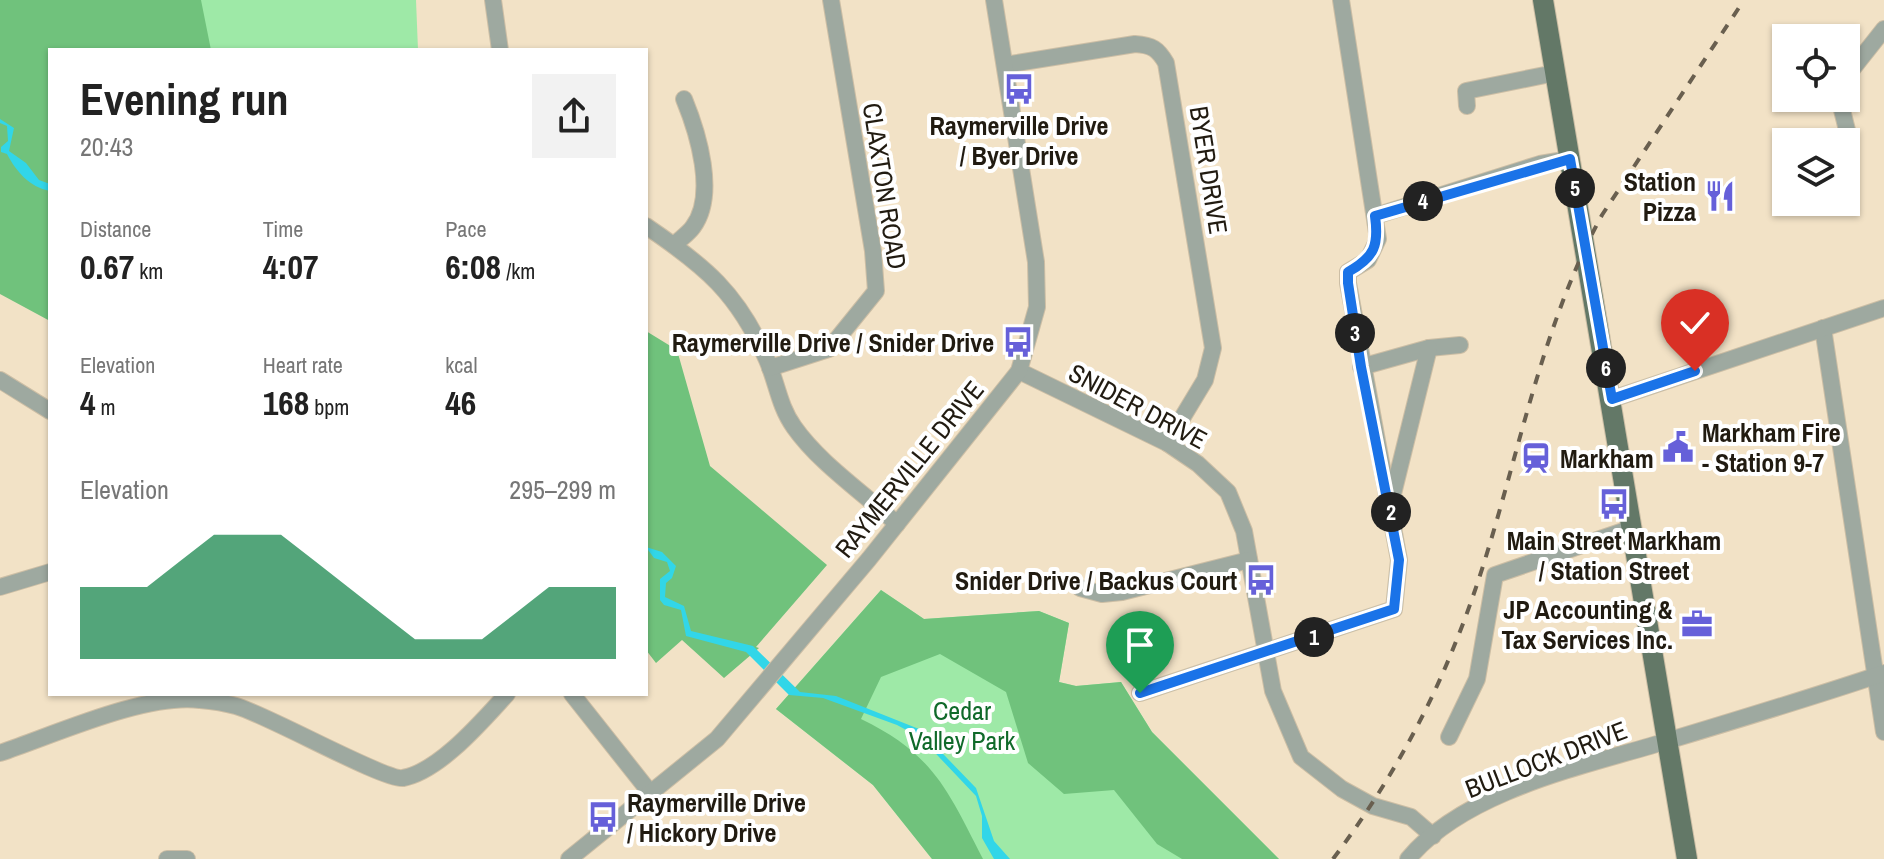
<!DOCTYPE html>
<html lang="en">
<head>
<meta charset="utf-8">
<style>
  :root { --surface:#fff; --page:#f2f2f2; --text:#222; --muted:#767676; --accent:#0b8043 }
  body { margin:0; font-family:"Archivo Narrow",sans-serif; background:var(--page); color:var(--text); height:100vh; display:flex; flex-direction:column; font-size:30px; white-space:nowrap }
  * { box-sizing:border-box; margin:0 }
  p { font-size:26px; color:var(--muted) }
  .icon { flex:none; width:44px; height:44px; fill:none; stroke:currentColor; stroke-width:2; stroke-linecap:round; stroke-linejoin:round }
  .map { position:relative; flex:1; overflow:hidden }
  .panel { position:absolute; left:48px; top:48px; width:600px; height:648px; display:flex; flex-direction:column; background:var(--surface); border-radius:0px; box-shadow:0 2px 6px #0004 }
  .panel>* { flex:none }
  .controls { position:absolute; left:1772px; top:24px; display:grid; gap:16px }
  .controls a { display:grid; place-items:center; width:88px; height:88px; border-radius:0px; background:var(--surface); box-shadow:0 2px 6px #0004; font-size:40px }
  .pin { position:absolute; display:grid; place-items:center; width:68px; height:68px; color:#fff; margin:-82px -34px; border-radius:50% 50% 50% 0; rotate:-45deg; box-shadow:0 0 8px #0007 }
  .pin .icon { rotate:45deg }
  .km { position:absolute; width:40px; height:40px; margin:-20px; border-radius:50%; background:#222; color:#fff; font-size:22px; line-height:40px; text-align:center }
  .round { display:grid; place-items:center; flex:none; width:84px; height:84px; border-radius:0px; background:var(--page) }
  .head { display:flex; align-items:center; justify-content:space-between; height:136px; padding:0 32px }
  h1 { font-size:44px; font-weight:700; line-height:60px }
  .figures { display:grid; grid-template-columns:repeat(3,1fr); gap:12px; height:136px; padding:8px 32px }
  .figures div { display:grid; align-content:center }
  .figures b { font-size:34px; font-weight:700 }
  .figures small { font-size:22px; font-weight:400 }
  .figures p { font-size:22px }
  .chart { height:224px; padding:16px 32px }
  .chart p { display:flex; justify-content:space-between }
  .chart svg { width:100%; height:144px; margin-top:8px; fill:var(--accent); opacity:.7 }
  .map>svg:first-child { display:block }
  .green { fill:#9ee9a7 }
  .forest { fill:#70c27c }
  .water { fill:#32d6e8 }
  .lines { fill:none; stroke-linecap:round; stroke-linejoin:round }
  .minor-casing { stroke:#ccbea5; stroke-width:18 }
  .major-casing { stroke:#ccbea5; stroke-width:22 }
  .minor { stroke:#9ea9a0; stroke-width:16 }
  .major { stroke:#637867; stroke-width:20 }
  .rail { stroke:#695f4f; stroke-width:4; stroke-dasharray:10 10; stroke-linecap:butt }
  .route-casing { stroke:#fff; stroke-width:16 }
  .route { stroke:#1a73e8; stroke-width:10 }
  .labels { text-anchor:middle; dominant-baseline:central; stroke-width:8; stroke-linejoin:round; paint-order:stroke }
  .poi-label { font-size:26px; font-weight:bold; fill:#211b11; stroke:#fff; text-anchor:end }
  .street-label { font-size:26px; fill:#211b11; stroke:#fff }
  .park-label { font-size:26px; fill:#106a2a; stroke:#fff }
</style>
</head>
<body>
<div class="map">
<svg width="1884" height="859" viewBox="0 0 1884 859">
  <rect width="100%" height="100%" fill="#f2e2c6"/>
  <g class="green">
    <polygon points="0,0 416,0 418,50 50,50"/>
    <polygon points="881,590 924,619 1039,611 1069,623 1059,682 1076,686 1121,682 1152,732 1279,859 932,859 873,785 776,709"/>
  </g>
  <g class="forest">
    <polygon points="0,0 201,0 211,50 50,50 50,321 0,294"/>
    <polygon points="646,331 677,350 710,466 827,565 756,647 759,648 724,678 682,640 656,663 646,650"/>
    <path d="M881,590L924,619L1039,611L1069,623L1059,682L1076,686L1121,682L1152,732L1279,859H1182L1157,844L1114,790L1064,794L1028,763L1006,692L940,654L881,677L861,719C934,754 948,791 983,859H932L873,785L776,709Z"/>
  </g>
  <g class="water">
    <path d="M0,119L14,128L9,151L26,163L39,180L50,184V191C29,187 16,171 7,154L1,152V147L8,141L7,126L0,123Z"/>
    <polygon points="646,547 662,552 676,566 672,578 666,583 665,597 684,606 691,631 753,646 800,692 836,696 919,729 976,788 994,841 1010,859 994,859 982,838 982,816 976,796 921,738 897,725 823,698 789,695 746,652 686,636 681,610 664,605 660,600 660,579 670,571 667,562 654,558"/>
  </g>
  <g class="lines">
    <defs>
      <g id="minor">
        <polyline points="493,0 500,50"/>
        <path d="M1005,65L1135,44C1152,45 1158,49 1166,63L1213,348L1205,380L1167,443"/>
        <polyline points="1846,77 1884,29"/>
        <polyline points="1839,98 1848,134"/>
        <polyline points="1467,106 1466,91 1555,73"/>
        <polyline points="1375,216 1540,164 1570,159"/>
        <path d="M646,226C705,266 738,293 767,360C777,383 779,406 794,427C820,464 864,493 897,524"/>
        <path d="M674,245C680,239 688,234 693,227C717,195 698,133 684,99"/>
        <polyline points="1823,328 1884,732"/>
        <polyline points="1361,367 1429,348 1460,345"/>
        <polyline points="770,368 829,349 876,291 873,251 831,0"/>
        <polyline points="1019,371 1167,443 1198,464 1228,492 1244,531 1273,691 1301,757 1342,789 1373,806 1411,817 1433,836"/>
        <polyline points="0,380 50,411"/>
        <polyline points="1612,399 1884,308"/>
        <polyline points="1391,502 1429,348"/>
        <polyline points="0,587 50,572"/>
        <polyline points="1080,588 1102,594 1122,592 1249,560"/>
        <polyline points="1140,693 1394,609 1399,560 1348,283 1348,272 1368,260 1378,239 1341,0"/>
        <polyline points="572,694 652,795"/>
        <polyline points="1449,737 1477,679 1495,575 1632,528"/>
        <path d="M0,753C54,735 145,693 200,700C211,701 225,703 236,706C268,715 385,781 403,778C440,771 483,720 507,694"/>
        <polyline points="167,859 187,859"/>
        <polyline points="569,859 717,739 869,559 1019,371 1037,307 1036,262 994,0"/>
        <path d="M1408,859C1465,790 1585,766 1667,741C1740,719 1813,697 1884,673"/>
      </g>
      <polyline id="major" points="1543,0 1687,859"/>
    </defs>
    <use href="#minor" class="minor-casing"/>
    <use href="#major" class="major-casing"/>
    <use href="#minor" class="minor"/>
    <use href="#major" class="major"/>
    <path class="rail" d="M1333,859C1384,791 1426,718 1457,639C1513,500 1530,347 1602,215L1744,0"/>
  </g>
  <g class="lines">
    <defs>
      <path id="route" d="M1140,693L1394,609L1399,560L1361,367L1348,283V272C1375,257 1379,245 1375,216L1570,159L1612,399L1695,371"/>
    </defs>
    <use href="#route" class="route-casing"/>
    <use href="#route" class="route"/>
  </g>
  <defs>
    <symbol id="bus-bare" viewBox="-9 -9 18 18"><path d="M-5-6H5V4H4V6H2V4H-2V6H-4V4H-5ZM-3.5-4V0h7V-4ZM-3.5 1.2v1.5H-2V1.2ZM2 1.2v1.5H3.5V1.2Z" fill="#6660d9" stroke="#fff" stroke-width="2.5" paint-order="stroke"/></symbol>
    <symbol id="restaurant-bare" viewBox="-9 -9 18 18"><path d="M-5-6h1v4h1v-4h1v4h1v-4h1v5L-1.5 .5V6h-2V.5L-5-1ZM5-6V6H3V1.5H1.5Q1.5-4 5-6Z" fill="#6660d9" stroke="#fff" stroke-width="2.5" paint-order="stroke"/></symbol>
    <symbol id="civic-bare" viewBox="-9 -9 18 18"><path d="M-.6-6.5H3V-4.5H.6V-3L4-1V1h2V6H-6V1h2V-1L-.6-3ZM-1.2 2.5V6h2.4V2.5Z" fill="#6660d9" stroke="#fff" stroke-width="2.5" paint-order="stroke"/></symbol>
    <symbol id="station-bare" viewBox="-9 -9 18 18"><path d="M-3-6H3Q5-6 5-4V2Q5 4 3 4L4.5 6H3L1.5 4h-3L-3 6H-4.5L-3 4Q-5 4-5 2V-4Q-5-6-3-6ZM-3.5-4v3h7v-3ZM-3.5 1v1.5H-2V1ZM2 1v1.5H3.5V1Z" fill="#6660d9" stroke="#fff" stroke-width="2.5" paint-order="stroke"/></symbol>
    <symbol id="office-bare" viewBox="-9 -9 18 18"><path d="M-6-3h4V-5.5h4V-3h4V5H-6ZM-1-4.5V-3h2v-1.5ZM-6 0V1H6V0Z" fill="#6660d9" stroke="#fff" stroke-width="2.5" paint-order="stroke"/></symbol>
  </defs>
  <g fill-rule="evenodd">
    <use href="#bus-bare" x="997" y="67" width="44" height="44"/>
    <use href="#restaurant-bare" x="1698" y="174" width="44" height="44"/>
    <use href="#bus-bare" x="996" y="320" width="44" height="44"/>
    <use href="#civic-bare" x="1656" y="425" width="44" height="44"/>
    <use href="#station-bare" x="1514" y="436" width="44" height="44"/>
    <use href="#bus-bare" x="1592" y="482" width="44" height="44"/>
    <use href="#bus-bare" x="1239" y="558" width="44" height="44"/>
    <use href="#office-bare" x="1675" y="602" width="44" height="44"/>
    <use href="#bus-bare" x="581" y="795" width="44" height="44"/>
  </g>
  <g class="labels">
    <g class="poi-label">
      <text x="1019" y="125" text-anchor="middle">Raymerville Drive<tspan x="1019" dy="30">/ Byer Drive</tspan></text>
      <text x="1696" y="181">Station<tspan x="1696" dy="30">Pizza</tspan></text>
      <text x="994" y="342">Raymerville Drive / Snider Drive</text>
      <text x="1702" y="432" text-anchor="start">Markham Fire<tspan x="1702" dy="30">- Station 9-7</tspan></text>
      <text x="1560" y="458" text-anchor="start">Markham</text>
      <text x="1614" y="540" text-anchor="middle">Main Street Markham<tspan x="1614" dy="30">/ Station Street</tspan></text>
      <text x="1237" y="580">Snider Drive / Backus Court</text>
      <text x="1673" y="609">JP Accounting &amp;<tspan x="1673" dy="30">Tax Services Inc.</tspan></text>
      <text x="627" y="802" text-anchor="start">Raymerville Drive<tspan x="627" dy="30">/ Hickory Drive</tspan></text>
    </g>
    <g class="street-label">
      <text transform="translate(1209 170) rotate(81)">BYER DRIVE</text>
      <text transform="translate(885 186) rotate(81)">CLAXTON ROAD</text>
      <text transform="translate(1138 406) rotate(28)">SNIDER DRIVE</text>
      <text transform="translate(909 469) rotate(-51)">RAYMERVILLE DRIVE</text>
      <text transform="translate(1546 759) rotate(-21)">BULLOCK DRIVE</text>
    </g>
    <g class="park-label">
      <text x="962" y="710">Cedar<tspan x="962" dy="30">Valley Park</tspan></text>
    </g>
  </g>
</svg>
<div class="controls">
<a><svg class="icon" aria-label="locate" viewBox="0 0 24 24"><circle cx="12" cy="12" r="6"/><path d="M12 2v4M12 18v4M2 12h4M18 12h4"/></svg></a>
<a><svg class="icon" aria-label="layers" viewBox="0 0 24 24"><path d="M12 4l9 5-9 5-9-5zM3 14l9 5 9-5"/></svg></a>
</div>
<div class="pin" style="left:1140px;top:693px;background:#1e9e55"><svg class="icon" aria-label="arrive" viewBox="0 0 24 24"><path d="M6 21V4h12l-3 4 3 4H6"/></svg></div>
<div class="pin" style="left:1695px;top:371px;background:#d93025"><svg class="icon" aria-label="check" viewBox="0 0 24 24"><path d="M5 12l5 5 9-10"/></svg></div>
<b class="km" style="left:1314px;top:637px">1</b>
<b class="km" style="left:1391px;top:512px">2</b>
<b class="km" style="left:1355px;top:333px">3</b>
<b class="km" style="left:1423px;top:201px">4</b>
<b class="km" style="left:1575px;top:188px">5</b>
<b class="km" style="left:1606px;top:368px">6</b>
<section class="panel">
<div class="head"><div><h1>Evening run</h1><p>20:43</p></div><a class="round"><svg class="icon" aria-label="share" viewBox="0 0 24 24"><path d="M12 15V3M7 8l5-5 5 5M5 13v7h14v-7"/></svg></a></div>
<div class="figures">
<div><p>Distance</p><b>0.67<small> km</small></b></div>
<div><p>Time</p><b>4:07</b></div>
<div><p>Pace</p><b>6:08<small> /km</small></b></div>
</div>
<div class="figures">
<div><p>Elevation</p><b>4<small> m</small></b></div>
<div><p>Heart rate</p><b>168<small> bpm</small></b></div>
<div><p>kcal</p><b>46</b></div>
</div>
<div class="chart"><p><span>Elevation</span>295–299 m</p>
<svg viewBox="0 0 160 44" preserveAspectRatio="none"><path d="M0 44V22L10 22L20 22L30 14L40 6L50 6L60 6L70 14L80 22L90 30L100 38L110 38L120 38L130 30L140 22L150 22L160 22V44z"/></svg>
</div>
</section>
</div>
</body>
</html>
